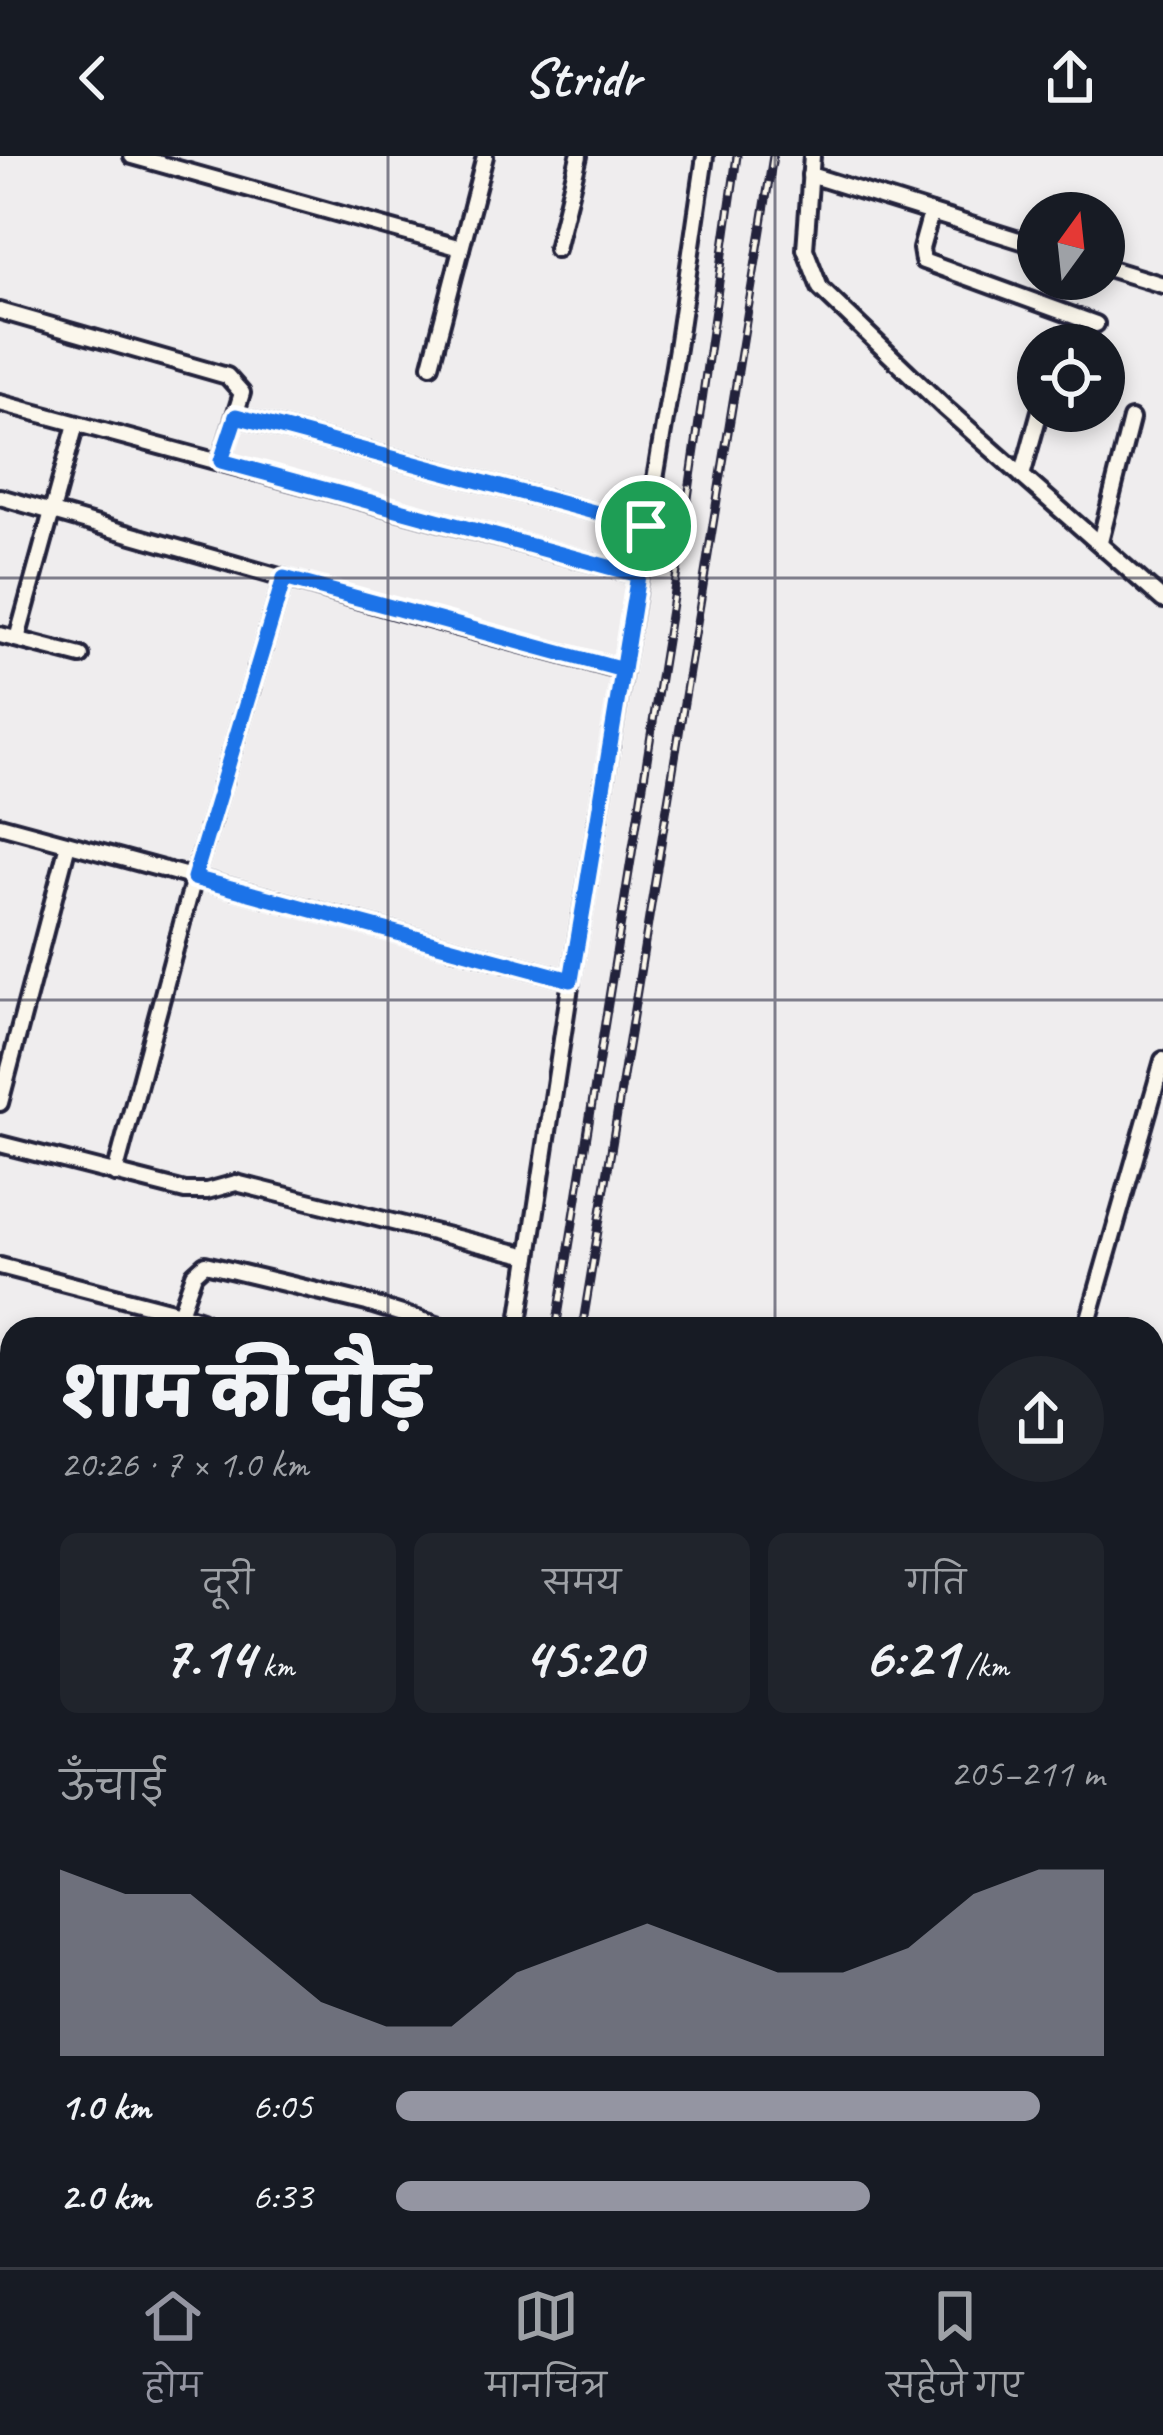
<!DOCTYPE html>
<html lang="hi">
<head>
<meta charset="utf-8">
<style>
  :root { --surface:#171b24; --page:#20242c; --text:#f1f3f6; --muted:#9ea1a6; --line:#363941; --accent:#9495a2 }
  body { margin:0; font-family:Caveat,"Playpen Sans Deva",sans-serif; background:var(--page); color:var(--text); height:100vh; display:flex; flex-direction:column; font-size:45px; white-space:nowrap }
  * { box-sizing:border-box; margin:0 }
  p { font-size:39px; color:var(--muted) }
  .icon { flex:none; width:66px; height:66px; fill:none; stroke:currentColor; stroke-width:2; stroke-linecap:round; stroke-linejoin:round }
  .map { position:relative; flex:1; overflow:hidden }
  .side { position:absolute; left:0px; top:1161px; width:1164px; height:951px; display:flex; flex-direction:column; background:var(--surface); border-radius:36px 36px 0 0; box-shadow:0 6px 18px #0003 }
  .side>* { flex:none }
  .needle { width:78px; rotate:15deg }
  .controls { position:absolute; left:1017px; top:36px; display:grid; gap:24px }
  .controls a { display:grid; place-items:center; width:108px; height:108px; border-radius:50%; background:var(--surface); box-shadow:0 6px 18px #0003; font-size:60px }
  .pin { position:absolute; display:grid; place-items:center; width:102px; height:102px; color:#fff; margin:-51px; border:6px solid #fff; border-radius:50%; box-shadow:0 3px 12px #0007 }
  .round { display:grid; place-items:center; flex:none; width:126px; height:126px; border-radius:63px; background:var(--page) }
  .head { display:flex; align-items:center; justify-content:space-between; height:204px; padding:0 60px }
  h1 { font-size:66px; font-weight:800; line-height:90px }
  .stats { display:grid; grid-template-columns:repeat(3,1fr); gap:18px; height:204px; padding:12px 60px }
  .stats div { display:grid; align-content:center; border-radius:18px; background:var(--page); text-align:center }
  .stats b { font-size:60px; font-weight:800 }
  .stats small { font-size:33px; font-weight:400 }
  .stats p { font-size:33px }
  .chart { height:336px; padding:24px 60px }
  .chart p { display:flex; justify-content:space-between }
  .chart svg { width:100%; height:216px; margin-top:12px; fill:var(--accent); opacity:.7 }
  ul { padding:0 60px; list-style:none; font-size:39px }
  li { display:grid; grid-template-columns:192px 144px 1fr; align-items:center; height:90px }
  li i { height:30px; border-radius:15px; background:var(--accent) }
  header { display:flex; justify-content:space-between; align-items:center; height:156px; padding:0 60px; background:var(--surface); font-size:54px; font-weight:800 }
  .menu { display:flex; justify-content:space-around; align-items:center; height:168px; border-top:3px solid var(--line); background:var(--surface); font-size:33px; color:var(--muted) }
  .menu a { display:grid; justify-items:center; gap:6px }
  .menu .current { color:var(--accent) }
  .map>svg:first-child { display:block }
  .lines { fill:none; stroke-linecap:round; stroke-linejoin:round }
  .stream { stroke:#5f84a3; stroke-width:4.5 }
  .lane-casing { stroke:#22223b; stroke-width:16 }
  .street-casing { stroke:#22223b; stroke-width:22 }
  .path { stroke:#22223b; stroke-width:3; stroke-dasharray:12 9; stroke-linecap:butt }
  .lane { stroke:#fbf7ec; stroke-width:8 }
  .street { stroke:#fbf7ec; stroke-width:14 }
  .rail-casing { stroke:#22223b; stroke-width:9 }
  .rail { stroke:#fbf7ec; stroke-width:4.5; stroke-dasharray:14; stroke-linecap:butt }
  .route-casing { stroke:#fff; stroke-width:24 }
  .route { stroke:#1a73e8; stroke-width:15 }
  .grid { fill:none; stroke:#22223b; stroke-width:3; stroke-opacity:0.55 }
</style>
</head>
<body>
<header><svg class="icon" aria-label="back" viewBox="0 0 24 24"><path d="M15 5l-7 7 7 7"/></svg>Stridr<svg class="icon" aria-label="share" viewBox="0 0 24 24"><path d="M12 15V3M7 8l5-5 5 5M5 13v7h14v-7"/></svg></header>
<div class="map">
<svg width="1163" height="2111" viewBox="0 0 1163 2111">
  <rect width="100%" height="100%" fill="#efedee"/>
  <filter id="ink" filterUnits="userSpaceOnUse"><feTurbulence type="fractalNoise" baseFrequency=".00833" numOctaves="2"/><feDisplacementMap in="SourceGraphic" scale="24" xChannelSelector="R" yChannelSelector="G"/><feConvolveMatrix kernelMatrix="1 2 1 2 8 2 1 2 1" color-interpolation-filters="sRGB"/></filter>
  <g filter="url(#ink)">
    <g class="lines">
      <g class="stream">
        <polyline points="1152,2044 1163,2036"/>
        <polyline points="1070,2111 1083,2100"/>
      </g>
      <defs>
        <polyline id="lane" points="1152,1625 1163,1627"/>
        <g id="street">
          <polyline points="132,0 461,92"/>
          <polyline points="812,0 805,93 820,132 945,252 1163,444"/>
          <polyline points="810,19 1038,90"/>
          <polyline points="931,57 921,93 923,105 1096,168"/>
          <polyline points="556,93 579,0"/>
          <polyline points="1104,111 1163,129"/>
          <polyline points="0,155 227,220 242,237 221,305"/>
          <polyline points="431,209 485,0"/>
          <polyline points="0,247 638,419"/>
          <polyline points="236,260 646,370"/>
          <polyline points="1022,320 1040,255"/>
          <polyline points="0,341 398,455 623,515"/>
          <polyline points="1100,386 1131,263"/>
          <polyline points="0,479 81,500"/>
          <polyline points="17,483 76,268"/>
          <polyline points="0,669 571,824"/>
          <polyline points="0,947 68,688"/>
          <polyline points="0,988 185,1035 207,1035 236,1027 529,1100"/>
          <polyline points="115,1018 194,722 284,422"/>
          <polyline points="0,1110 180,1157 201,1164 213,1173"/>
          <polyline points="180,1157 194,1118 205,1108 367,1147 437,1169"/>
          <polyline points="518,1173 571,824 677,192 705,0"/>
          <polyline points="1086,1173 1163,904"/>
          <polyline points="1152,1262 1163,1218"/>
          <polyline points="0,1311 12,1314"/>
          <polyline points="0,1622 12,1628"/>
          <polyline points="1152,1844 1163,1847"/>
          <polyline points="0,1884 12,1834"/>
          <polyline points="1152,2031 1163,2022"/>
          <polyline points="0,2034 12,2037"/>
          <polyline points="1152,2061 1163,2052"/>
          <polyline points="240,2100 280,2111"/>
          <polyline points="940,2100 983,2111"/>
          <polyline points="363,2111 365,2100"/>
          <polyline points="1049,2111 1063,2100"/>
          <polyline points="1088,2111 1102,2100"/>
        </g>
      </defs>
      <use href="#lane" class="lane-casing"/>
      <use href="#street" class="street-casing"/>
      <polyline class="path" points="1152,2084 1163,2088"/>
      <use href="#lane" class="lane"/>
      <use href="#street" class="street"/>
      <defs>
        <g id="rail">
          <polyline points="556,1173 681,391 737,0"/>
          <polyline points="582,1173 773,0"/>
          <polyline points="386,2111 388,2100"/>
          <polyline points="421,2111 423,2100"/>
        </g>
      </defs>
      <use href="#rail" class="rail-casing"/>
      <use href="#rail" class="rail"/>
    </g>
  </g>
  <g class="lines" filter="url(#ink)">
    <defs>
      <path id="route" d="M646,370L236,260L221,305L638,419L623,514L284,422L194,722L571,824C597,673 622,522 646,370"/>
    </defs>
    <use href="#route" class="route-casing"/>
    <use href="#route" class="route"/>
  </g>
  <path class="grid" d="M388,0V1173M775,0V1173M0,422H1163M0,844H1163M0,1267H12M1152,1267H1163M0,1689H12M1152,1689H1163M388,2100V2111M775,2100V2111"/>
</svg>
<div class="controls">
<a><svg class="needle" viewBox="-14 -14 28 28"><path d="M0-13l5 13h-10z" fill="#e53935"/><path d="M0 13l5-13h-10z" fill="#9ea1a6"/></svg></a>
<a><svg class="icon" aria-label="locate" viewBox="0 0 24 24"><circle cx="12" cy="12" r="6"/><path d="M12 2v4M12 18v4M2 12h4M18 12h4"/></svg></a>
</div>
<div class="pin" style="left:646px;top:370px;background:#1e9e55"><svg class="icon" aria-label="arrive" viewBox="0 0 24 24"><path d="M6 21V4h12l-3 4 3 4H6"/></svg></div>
<section class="side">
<div class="head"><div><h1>शाम की दौड़</h1><p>20:26 · 7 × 1.0 km</p></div><a class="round"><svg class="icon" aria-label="share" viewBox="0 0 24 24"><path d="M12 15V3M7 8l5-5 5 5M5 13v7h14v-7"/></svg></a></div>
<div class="stats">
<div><p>दूरी</p><b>7.14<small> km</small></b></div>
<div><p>समय</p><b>45:20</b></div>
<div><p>गति</p><b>6:21<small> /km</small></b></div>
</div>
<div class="chart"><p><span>ऊँचाई</span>205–211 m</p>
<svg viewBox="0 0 160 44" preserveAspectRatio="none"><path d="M0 44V6L10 11L20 11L30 22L40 33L50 38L60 38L70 27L80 22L90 17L100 22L110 27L120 27L130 22L140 11L150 6L160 6V44z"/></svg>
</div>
<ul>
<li><b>1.0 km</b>6:05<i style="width:91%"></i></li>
<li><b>2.0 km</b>6:33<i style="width:67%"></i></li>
</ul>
</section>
</div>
<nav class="menu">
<a class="current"><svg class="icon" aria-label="home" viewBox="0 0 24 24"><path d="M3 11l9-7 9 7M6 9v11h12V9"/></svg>होम</a>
<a><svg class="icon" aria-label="map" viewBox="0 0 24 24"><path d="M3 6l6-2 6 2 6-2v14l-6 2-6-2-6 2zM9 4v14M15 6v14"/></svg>मानचित्र</a>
<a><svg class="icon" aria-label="saved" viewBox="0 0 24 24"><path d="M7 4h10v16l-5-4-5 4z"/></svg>सहेजे गए</a>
</nav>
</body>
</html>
